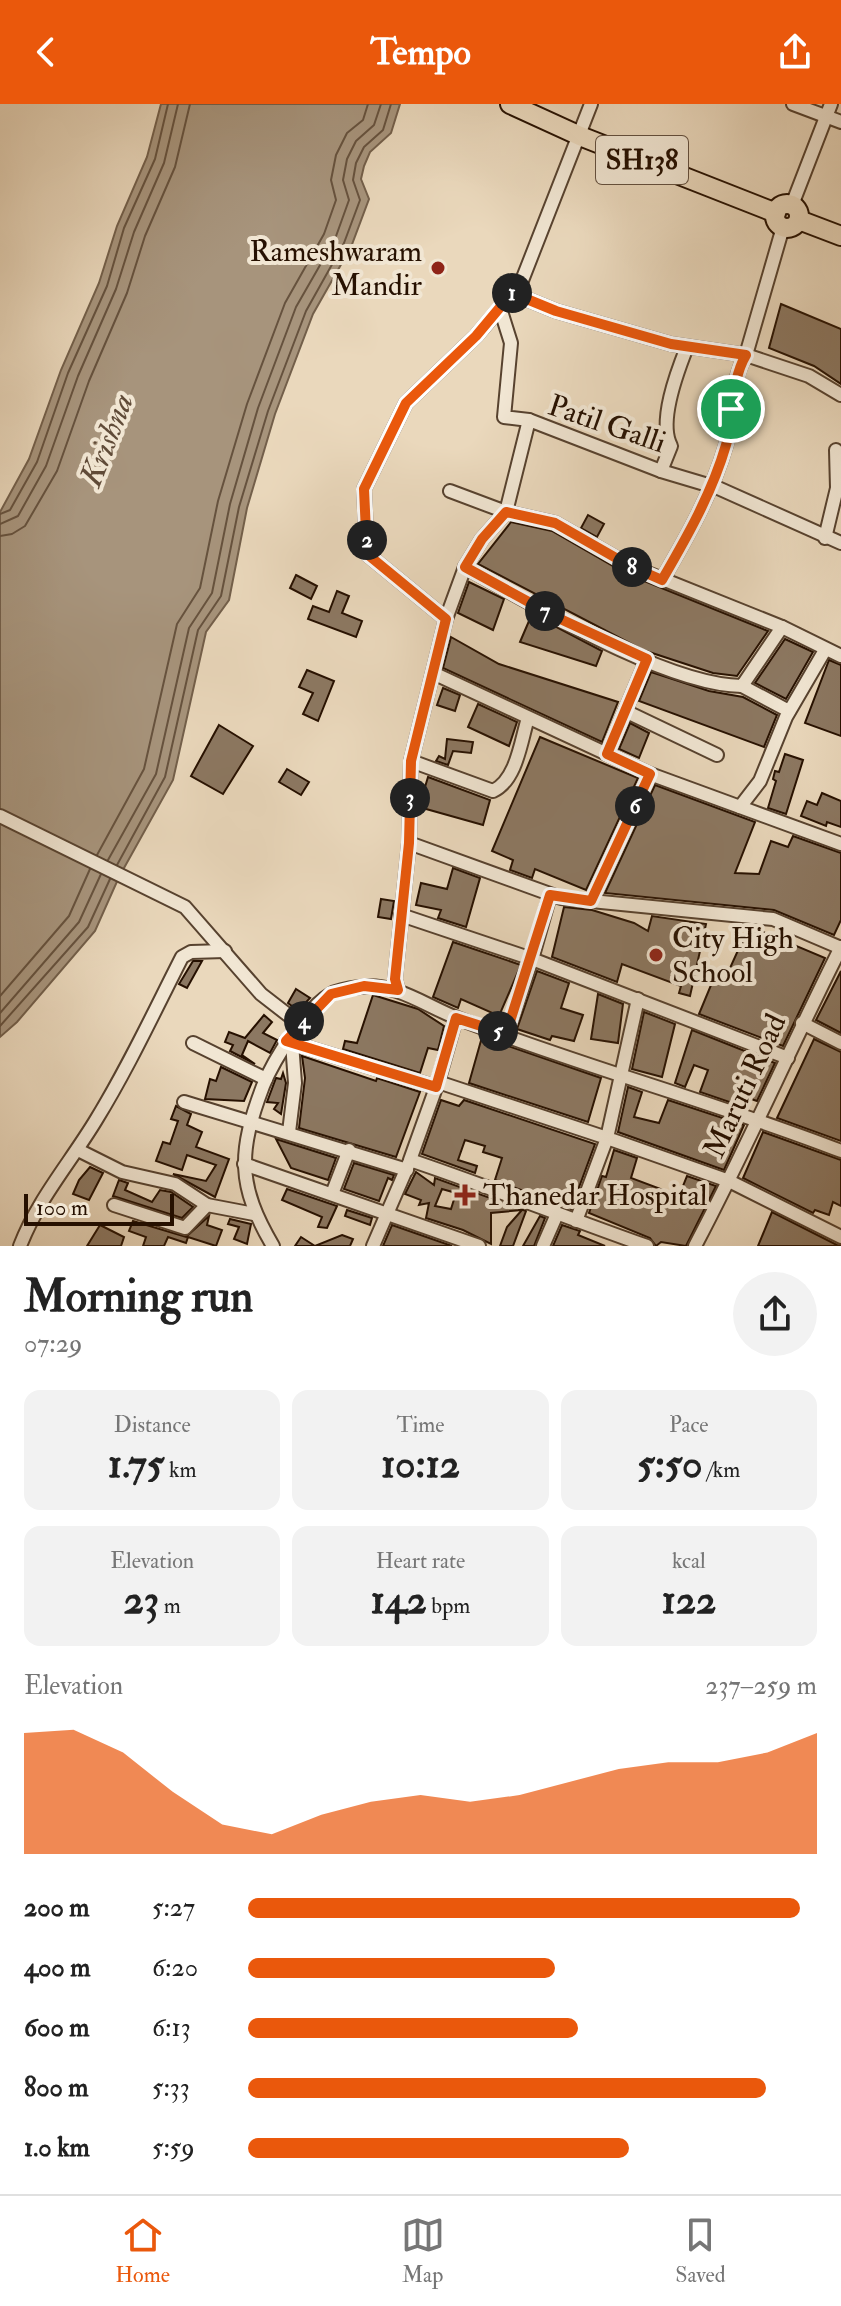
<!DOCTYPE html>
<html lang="en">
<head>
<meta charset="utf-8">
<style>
  :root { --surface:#fff; --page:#f2f2f2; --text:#222; --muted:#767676; --line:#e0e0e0; --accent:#ea580c }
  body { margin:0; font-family:"IM FELL Double Pica",serif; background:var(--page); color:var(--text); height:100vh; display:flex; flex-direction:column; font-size:30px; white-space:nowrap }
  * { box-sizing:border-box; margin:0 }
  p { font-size:26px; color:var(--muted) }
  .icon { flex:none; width:44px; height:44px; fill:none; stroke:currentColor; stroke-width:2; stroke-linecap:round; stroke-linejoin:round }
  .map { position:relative; height:1142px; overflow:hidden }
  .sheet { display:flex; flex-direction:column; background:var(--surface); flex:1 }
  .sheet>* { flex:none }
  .scale { position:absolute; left:24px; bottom:20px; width:150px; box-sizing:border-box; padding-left:8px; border:4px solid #261000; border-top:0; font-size:22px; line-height:28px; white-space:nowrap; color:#261000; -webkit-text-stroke:6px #f1e6d3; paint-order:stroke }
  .pin { position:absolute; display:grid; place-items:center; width:68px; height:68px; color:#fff; margin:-34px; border:4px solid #fff; border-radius:50%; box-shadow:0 2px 8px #0007 }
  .km { position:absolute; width:40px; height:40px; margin:-20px; border-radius:50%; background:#222; color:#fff; font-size:22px; line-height:40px; text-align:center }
  .round { display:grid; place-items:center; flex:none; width:84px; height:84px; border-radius:42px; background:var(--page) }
  .summary { display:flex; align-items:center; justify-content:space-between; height:136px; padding:0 24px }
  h1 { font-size:44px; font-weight:800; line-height:60px }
  .stats { display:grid; grid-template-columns:repeat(3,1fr); gap:12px; height:136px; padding:8px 24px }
  .stats div { display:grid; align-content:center; border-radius:16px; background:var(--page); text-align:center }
  .stats b { font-size:40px; font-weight:800 }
  .stats small { font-size:22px; font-weight:400 }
  .stats p { font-size:22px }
  .chart { height:224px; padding:16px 24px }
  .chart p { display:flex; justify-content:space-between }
  .chart svg { width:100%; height:144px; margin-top:8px; fill:var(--accent); opacity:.7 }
  ul { padding:0 24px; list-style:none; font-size:26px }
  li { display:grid; grid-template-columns:128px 96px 1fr; align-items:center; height:60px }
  li i { height:20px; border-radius:10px; background:var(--accent) }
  header { display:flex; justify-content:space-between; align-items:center; height:104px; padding:0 24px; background:var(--accent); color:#fff; font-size:36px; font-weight:800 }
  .tabs { display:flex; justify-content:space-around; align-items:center; height:112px; border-top:2px solid var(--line); background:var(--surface); font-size:22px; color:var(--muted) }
  .tabs a { display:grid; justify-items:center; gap:4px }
  .tabs .selected { color:var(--accent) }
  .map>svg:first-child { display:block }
  .water { fill:#a7947c; stroke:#735f4a; stroke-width:2 }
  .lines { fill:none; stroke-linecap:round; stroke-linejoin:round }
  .shore { stroke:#66523e; stroke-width:2 }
  .building { fill:#8c7862; stroke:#261000; stroke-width:2; fill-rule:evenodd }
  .minor-casing { stroke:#57422f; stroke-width:16 }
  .highway-casing { stroke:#261000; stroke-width:22 }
  .minor { stroke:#f1e6d3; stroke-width:12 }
  .highway { stroke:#ead8bc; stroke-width:18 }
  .route-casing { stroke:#fff; stroke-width:16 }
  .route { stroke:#ea580c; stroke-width:10 }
  .poi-dot { fill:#8f2418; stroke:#f1e6d3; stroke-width:3 }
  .labels { text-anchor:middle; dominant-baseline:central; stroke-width:8; stroke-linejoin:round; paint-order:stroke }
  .shield { fill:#f1e6d3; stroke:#63503f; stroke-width:2 }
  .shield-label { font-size:28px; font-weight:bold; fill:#261000 }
  .poi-label { font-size:30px; fill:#261000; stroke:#f1e6d3; text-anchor:start }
  .street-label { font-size:30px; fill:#261000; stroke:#f1e6d3 }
  .water-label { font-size:32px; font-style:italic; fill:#604b38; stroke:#f1e6d3 }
</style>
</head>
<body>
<header><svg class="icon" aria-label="back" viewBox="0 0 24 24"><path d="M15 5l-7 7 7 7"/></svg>Tempo<svg class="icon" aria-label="share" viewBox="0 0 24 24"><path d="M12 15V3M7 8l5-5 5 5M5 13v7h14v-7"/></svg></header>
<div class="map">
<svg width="841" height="1142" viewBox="0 0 841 1142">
  <rect width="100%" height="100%" fill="#ead8bc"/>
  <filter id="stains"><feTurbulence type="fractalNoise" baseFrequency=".0025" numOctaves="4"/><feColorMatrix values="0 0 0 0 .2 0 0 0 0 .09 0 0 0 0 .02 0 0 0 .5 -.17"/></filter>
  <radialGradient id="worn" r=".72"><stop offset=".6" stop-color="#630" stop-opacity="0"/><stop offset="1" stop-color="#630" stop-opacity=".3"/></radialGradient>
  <polygon class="water" points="161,0 400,0 391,29 370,48 364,62 361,75 369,95 351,143 313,210 275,310 247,404 229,496 206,528 173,676 119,773 95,827 17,918 0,933 0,408 29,355 61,266 99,179 117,122 147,53"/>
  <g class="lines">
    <g class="shore">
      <polyline points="0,410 10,406 37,358 68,269 107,182 124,124 155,55 168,0"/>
      <polyline points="0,420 18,412 46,362 78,272 116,185 134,128 164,59 178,0"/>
      <polyline points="0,432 12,430 25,422 57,367 89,277 127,189 145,132 175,63 190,0"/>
      <polyline points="97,751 144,665 177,520 200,484 218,397 247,300 285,199 324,130 336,96 331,76 336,51 347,29 363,16 368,0"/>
      <polyline points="108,756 156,670 189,524 212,489 230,400 258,304 296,203 335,135 349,96 343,76 347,55 356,37 374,21 381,0"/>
      <polyline points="117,761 165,673 198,526 221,492 239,403 268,307 306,207 344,139 360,96 353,76 356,59 364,43 383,26 391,0"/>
      <polyline points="0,892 69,812 90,765"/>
      <polyline points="0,909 79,818 101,770"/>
      <polyline points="0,922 88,823 110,775"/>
    </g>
  </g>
  <g class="building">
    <polygon points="781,200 841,225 841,280 814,262 769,244"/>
    <polygon points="588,411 604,420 597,433 581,424"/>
    <polygon points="511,418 552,427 627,470 768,527 737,572 713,569 643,546 478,460"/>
    <polygon points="296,471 317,482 311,495 290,484"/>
    <polygon points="469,478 504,495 493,526 458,509"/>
    <polygon points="337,487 349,492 342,509 362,517 356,533 308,515 313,502 329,508"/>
    <polygon points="532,510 602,547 596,562 520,538"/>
    <polygon points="451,533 499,560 618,598 602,638 443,564"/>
    <polygon points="785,535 813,548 786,595 755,579"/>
    <polygon points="829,556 841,561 841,632 805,619"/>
    <polygon points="307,566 334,577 318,617 303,610 313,589 299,583"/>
    <polygon points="651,568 709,587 743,593 777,611 764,643 639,597"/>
    <polygon points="443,584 460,591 455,607 437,601"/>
    <polygon points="478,600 517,618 509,642 468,623"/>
    <polygon points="630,619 649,629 639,654 619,645"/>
    <polygon points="219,621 253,642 223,690 191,672"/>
    <polygon points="540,633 638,674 586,786 535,765 532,774 510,766 513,756 492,747"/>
    <polygon points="447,635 473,638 471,649 453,647 448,661 436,657 439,652 445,655"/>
    <polygon points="785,650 803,656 786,710 768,704 776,677 773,675 775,667 779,668"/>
    <polygon points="287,665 309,678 301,691 279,678"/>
    <polygon points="428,673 490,696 483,721 419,703"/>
    <polygon points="655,681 755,718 735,769 759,770 771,737 788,743 793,732 841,749 841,816 834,831 774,806 605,789"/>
    <polygon points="822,689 841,697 841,723 827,718 826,722 801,712 807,697 817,701"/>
    <polygon points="453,764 480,774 466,823 438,814 441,806 416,801 421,779 447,785"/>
    <polygon points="381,795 394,797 391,815 378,813"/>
    <polygon points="564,803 592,806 634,819 648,827 652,812 706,820 690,892 679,889 681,882 622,860 617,878 552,853"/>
    <polygon points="749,822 825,854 783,942 699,910 716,869 726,873"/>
    <polygon points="453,838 521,861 499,912 461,895 458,904 433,893"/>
    <polygon points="193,857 202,857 187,884 179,880"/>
    <polygon points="537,867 569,879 561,904 583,911 574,937 552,932 550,936 517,925"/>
    <polygon points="841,867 841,929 816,916"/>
    <polygon points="296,885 310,894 298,907 288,899"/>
    <polygon points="598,890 623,900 618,939 591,935"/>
    <polygon points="373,891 418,905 444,922 438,946 428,944 420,969 343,945 345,937 357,939"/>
    <polygon points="644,908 675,920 662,973 632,965"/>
    <polygon points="264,911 272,918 263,929 277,936 270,949 248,937 242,951 255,960 230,947 233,941 225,938 229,928 245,934"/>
    <polygon points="692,926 775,959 757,997 745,993 741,1002 700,988 708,966 694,961 685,983 675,979"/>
    <polygon points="482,933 601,974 588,1018 469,979"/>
    <polygon points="814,935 841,948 841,1037 777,1014"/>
    <polygon points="302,952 376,977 377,974 420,988 396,1053 299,1024 305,974"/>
    <polygon points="221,963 252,978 244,997 205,995 210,975 216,977"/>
    <polygon points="283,969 286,979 281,1010 274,1005 278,999 267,998 276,974 281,975"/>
    <polygon points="628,983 642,988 634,1013 659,1019 668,996 744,1021 724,1066 618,1028"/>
    <polygon points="441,996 459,1002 464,996 595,1040 571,1105 495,1076 502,1054 483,1048 485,1042 465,1036 458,1056 477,1062 475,1069 422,1050"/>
    <polygon points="176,1002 191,1010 187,1021 202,1028 196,1043 229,1055 215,1093 173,1070 206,1077 216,1061 187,1051 182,1066 156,1057 163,1038 170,1040 178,1017 171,1015"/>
    <polygon points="763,1028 841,1056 841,1102 833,1098 829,1111 815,1106 813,1109 743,1074"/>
    <polygon points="276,1035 336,1054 328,1076 291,1064"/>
    <polygon points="614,1046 637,1054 631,1074 679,1092 687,1072 716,1082 686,1142 661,1138 656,1142 650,1134 589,1109 602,1072 606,1073"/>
    <polygon points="354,1059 394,1071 392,1076 388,1074 379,1097 344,1085"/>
    <polygon points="90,1063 103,1069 89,1096 73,1090 79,1076"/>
    <path d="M416,1068L434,1081L435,1074L526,1107L513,1142H500L507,1123L522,1106L491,1109V1140L463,1126L426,1114L429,1099L419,1101L421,1096L405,1090ZM442,1085L456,1089L451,1105L435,1102Z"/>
    <polygon points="119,1076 128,1079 125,1086 152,1098 160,1086 171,1088 193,1103 182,1114 113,1092"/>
    <polygon points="287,1085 337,1102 327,1124 318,1123 322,1113 282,1096"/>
    <polygon points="347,1106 372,1114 370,1121 345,1112"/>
    <polygon points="772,1108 837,1141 841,1142 758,1142"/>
    <polygon points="209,1112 207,1121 222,1126 216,1142 188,1133 186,1139 168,1133 164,1142 143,1142 146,1133 129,1127 133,1117 186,1133"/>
    <polygon points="540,1112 545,1114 534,1142 523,1142"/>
    <polygon points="230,1115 251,1120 247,1140 234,1135 239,1123 228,1120"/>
    <polygon points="100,1121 124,1133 121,1142 87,1142"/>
    <polygon points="392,1121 452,1142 383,1142"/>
    <polygon points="562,1121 580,1127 578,1131 605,1142 553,1142"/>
    <polygon points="342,1131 353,1135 350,1142 295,1142 301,1133 315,1142"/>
  </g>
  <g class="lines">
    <defs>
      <g id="minor">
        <polyline points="793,0 841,18"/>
        <polyline points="792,101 831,0"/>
        <polyline points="512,189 556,207 671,240 746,251 809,272 841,291"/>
        <polyline points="500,204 511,239 504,313 529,316"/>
        <path d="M661,367L671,342C658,318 677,268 687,243"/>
        <polyline points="450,387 506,408 529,316 661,367 718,384 841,439"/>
        <polyline points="825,434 837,384 836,346"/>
        <path d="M465,463C534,501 666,581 742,582L782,523"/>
        <path d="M662,476C687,433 712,389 726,341C734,312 730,278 746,251L783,123"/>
        <polyline points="446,515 367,450 364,385 406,299 476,232 521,179 591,0"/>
        <polyline points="841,552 782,523 630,462 555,419 506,408 482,435 465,463 446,515 411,657 409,739 561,794 773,815 841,844"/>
        <polyline points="433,569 650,670 740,703 760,677 786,613 825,546"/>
        <polyline points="742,582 789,607"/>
        <polyline points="625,607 717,651"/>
        <polyline points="607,650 647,555"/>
        <path d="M411,657L493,687C517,676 521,636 528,614"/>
        <polyline points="740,703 841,740"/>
        <polyline points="0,712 185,803 261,890 301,921"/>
        <polyline points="550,791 532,855 788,954"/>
        <polyline points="591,797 650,670"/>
        <polyline points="401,811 532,855 506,930"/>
        <polyline points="398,886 395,875 409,739"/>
        <polyline points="638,895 607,1034 729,1077 841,1133"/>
        <polyline points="802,919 841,939"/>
        <polyline points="286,937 436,983"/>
        <polyline points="193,939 266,975"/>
        <polyline points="438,978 456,914"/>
        <polyline points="184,998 407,1066"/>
        <polyline points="289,1028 295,979 292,939"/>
        <polyline points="78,1046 122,1068 175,1080 207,1101"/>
        <polyline points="244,1060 479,1142"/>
        <polyline points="332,1090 349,1046"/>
        <polyline points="114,1101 185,1124 207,1101 254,1110"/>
        <path d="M576,1117L607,1034L438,978L410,1056C490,1083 567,1114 647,1142"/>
        <path d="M20,1142C38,1095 70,1059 96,1016C128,964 154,908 182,853L191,848L225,847"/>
        <path d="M273,1142C237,1081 238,1048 263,982C274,955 306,904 331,890C338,886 352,884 360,883C395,878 426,902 457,914C583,963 715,998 841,1047"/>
        <polyline points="373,1142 409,1059"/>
        <polyline points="543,1142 557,1110"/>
        <path d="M695,1142C747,1044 791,942 841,843"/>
      </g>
      <g id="highway">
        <polyline points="510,0 580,32 776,109"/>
        <circle cx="787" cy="112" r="12"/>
        <polyline points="799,116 841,132"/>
      </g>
    </defs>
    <use href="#minor" class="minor-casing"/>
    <use href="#highway" class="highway-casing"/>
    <use href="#minor" class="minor"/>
    <use href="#highway" class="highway"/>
  </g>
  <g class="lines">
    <defs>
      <path id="route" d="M512,189L556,207L671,240L746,251C730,278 735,312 726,341C712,389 687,433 662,476L630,462L555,419L506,408L482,435L465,463L556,513L647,555L607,650L650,670L591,797L550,791L506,930L456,914L436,983L286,937L331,890L364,882L398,886L395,875L409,739L411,657L446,515L367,450L364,385L406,299L476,232Z"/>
    </defs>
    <use href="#route" class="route-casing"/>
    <use href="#route" class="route"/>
  </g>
  <g class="poi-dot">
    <circle cx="438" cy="164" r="8"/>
    <circle cx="656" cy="851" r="8"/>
    <path d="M461 1079h8v8h8v8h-8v8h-8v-8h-8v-8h8z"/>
  </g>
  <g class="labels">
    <rect class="shield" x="596" y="32" width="92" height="48" rx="6"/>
    <g class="shield-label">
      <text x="642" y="56">SH138</text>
    </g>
    <g class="poi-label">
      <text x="422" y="147" text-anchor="end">Rameshwaram<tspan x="422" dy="34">Mandir</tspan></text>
      <text x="672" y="834">City High<tspan x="672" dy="34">School</tspan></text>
      <text x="483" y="1091">Thanedar Hospital</text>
    </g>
    <g class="street-label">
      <text transform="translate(607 320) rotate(19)">Patil Galli</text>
      <text transform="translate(745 982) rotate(-65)">Maruti Road</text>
    </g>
    <g class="water-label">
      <text transform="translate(107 336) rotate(-69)">Krishna</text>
    </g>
  </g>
  <rect width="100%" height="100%" filter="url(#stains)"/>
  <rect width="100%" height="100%" fill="url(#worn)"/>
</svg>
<div class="scale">100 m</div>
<div class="pin" style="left:731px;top:305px;background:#1e9e55"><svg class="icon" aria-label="arrive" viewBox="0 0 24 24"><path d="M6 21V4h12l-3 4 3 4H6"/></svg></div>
<b class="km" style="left:512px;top:189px">1</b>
<b class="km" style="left:367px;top:436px">2</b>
<b class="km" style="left:410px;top:694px">3</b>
<b class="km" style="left:304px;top:917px">4</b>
<b class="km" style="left:498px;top:927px">5</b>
<b class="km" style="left:635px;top:702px">6</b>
<b class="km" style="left:545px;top:507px">7</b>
<b class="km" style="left:632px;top:463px">8</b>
</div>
<section class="sheet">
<div class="summary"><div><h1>Morning run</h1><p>07:29</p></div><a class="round"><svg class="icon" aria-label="share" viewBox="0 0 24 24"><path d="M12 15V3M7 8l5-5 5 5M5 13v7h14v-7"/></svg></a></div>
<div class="stats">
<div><p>Distance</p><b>1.75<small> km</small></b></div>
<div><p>Time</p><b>10:12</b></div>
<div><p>Pace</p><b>5:50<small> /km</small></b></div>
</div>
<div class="stats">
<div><p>Elevation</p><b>23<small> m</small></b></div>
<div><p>Heart rate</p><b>142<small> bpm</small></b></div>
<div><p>kcal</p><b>122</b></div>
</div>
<div class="chart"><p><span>Elevation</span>237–259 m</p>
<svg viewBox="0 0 160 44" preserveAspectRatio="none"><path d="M0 44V7L10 6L20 13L30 25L40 35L50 38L60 32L70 28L80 26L90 28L100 26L110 22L120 18L130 16L140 16L150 13L160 7V44z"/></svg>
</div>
<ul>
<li><b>200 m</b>5:27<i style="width:97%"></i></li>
<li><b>400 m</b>6:20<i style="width:54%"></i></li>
<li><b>600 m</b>6:13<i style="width:58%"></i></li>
<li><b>800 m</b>5:33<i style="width:91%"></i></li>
<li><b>1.0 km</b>5:59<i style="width:67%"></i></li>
</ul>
</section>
<nav class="tabs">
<a class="selected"><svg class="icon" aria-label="home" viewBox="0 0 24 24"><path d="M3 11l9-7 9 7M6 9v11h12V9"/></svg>Home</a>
<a><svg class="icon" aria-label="map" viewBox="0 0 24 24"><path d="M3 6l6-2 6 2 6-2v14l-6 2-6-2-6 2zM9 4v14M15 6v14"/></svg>Map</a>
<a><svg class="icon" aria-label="saved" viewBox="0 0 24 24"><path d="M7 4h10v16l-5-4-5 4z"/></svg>Saved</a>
</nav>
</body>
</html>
